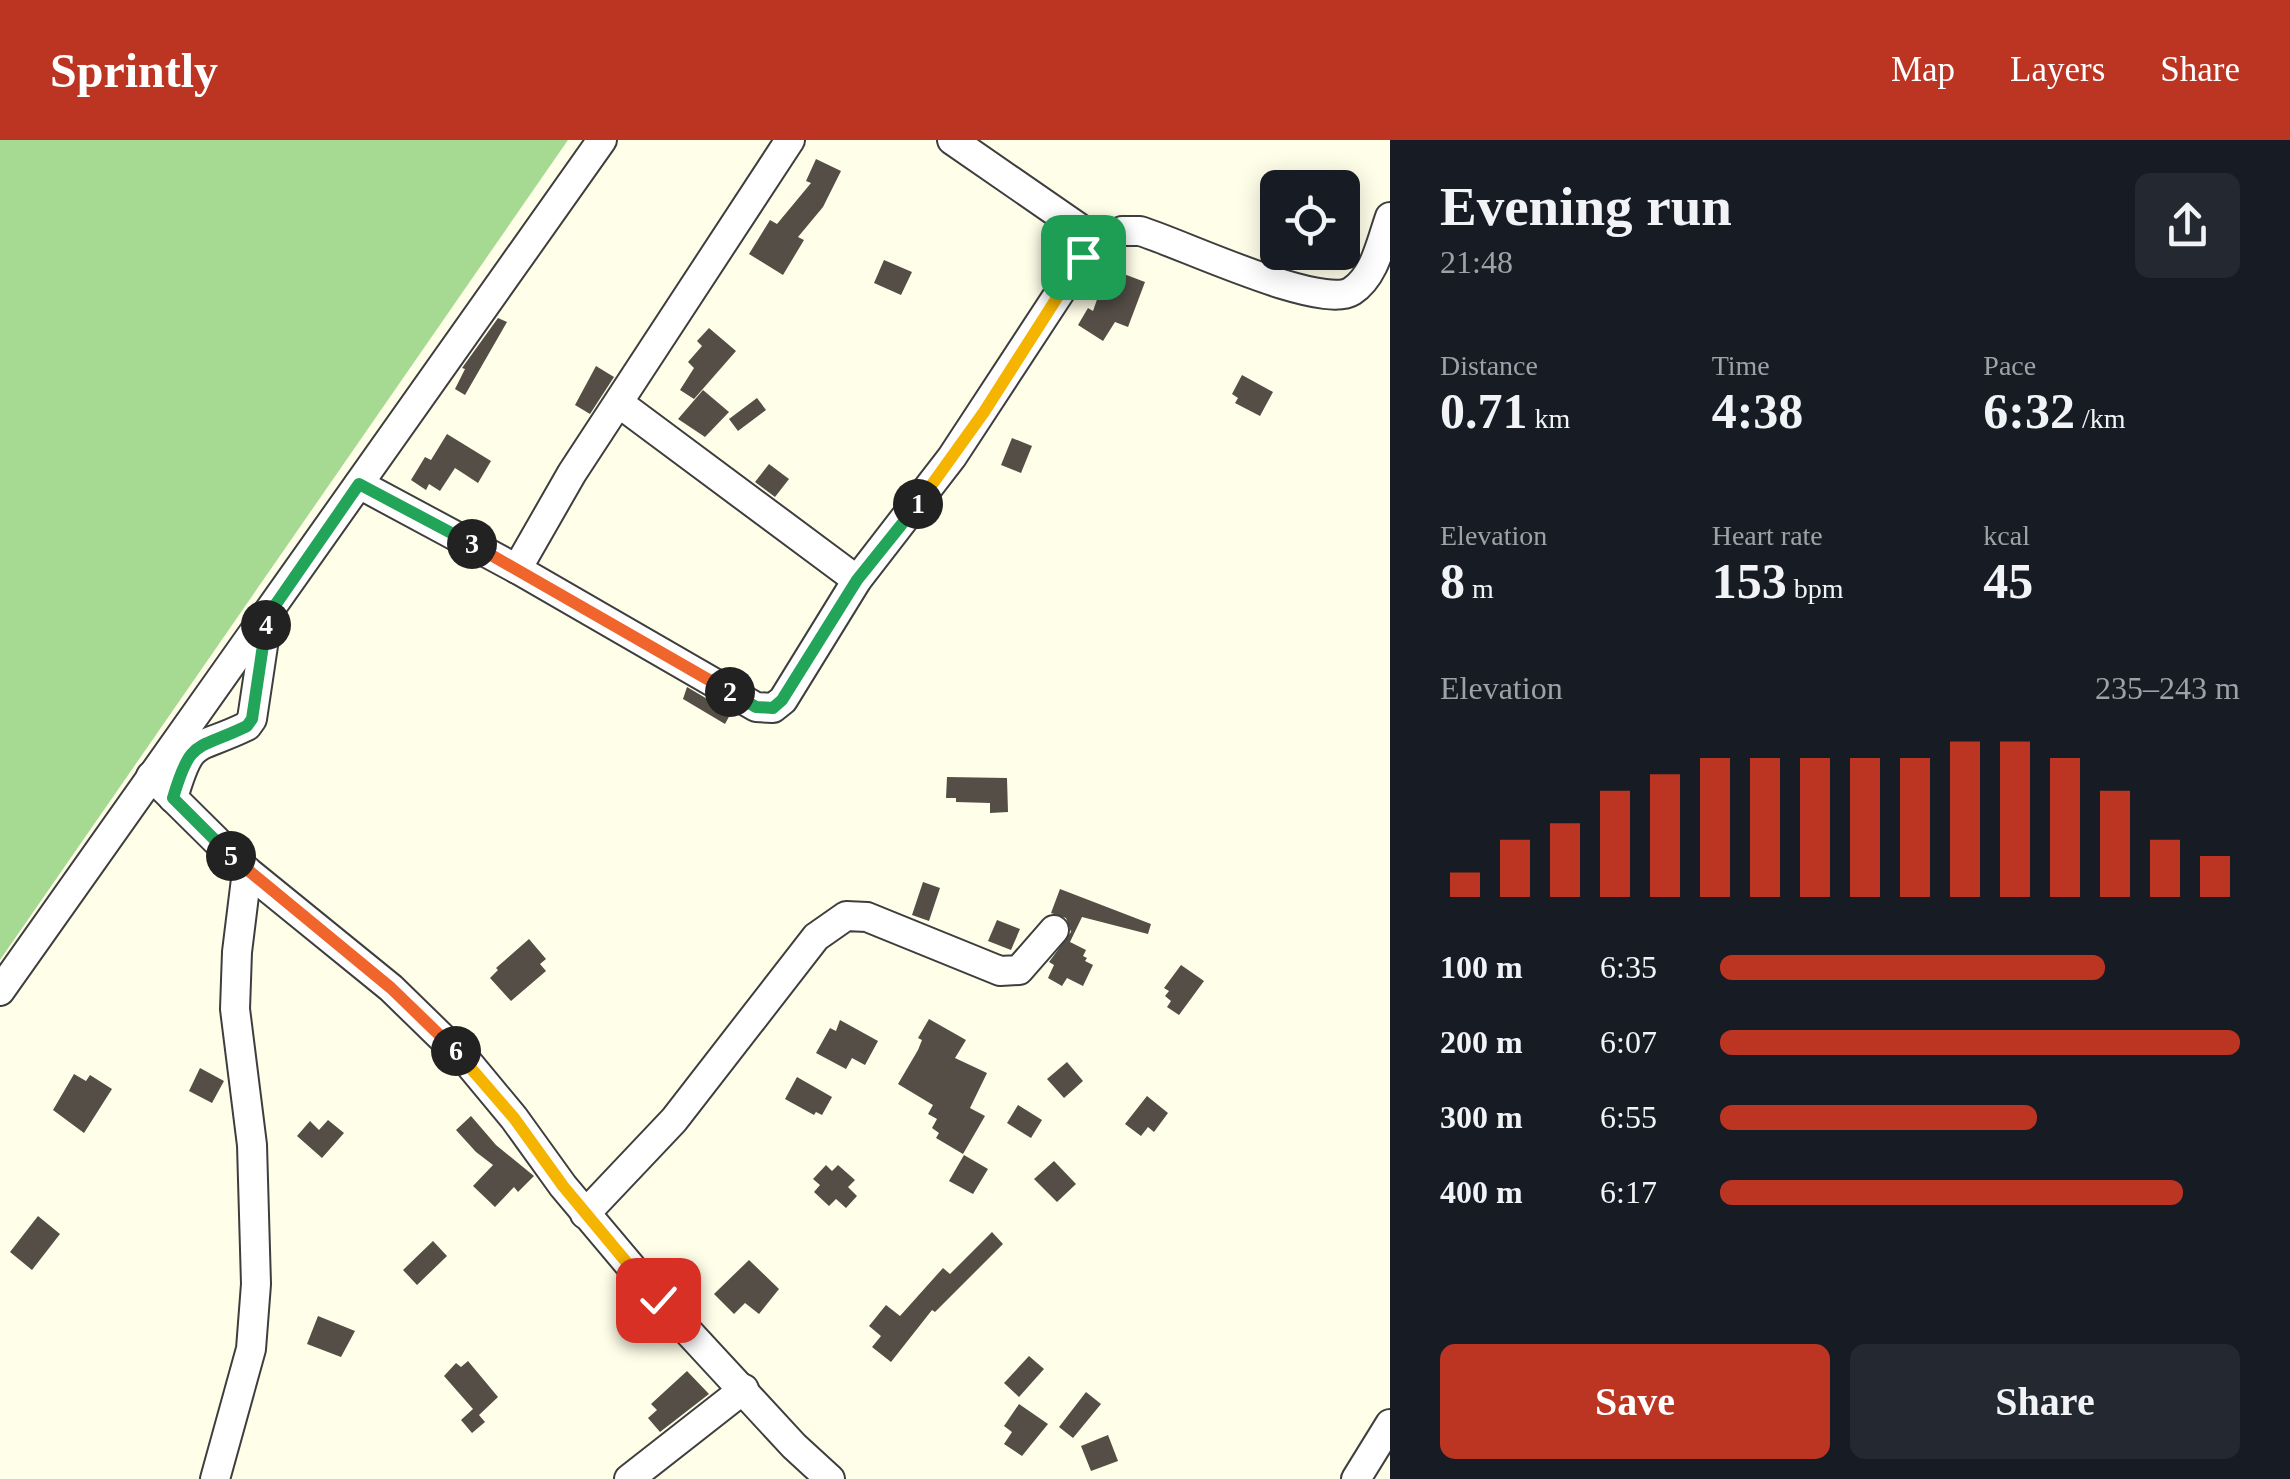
<!DOCTYPE html>
<html lang="en">
<head>
<meta charset="utf-8">
<style>
  :root { --surface:#171b24; --page:#242831; --text:#f1f3f6; --muted:#9ea1a6; --accent:#bc3522 }
  body { margin:0; font-family:Georgia,serif; background:var(--page); color:var(--text); height:100vh; display:flex; flex-direction:column; font-size:38px; white-space:nowrap }
  * { box-sizing:border-box; margin:0 }
  p { font-size:32px; color:var(--muted) }
  .icon { flex:none; width:55px; height:55px; fill:none; stroke:currentColor; stroke-width:2; stroke-linecap:round; stroke-linejoin:round }
  .map { position:relative; flex:1; overflow:hidden }
  .drawer { display:flex; flex-direction:column; background:var(--surface); width:900px }
  .drawer>* { flex:none }
  .tools { position:absolute; left:1260px; top:30px; display:grid; gap:20px }
  .tools a { display:grid; place-items:center; width:100px; height:100px; border-radius:15px; background:var(--surface); box-shadow:0 5px 25px #0003; font-size:50px }
  .pin { position:absolute; display:grid; place-items:center; width:85px; height:85px; color:#fff; margin:-42px; border-radius:20px; box-shadow:0 5px 15px #0006 }
  .km { position:absolute; width:50px; height:50px; margin:-25px; border-radius:50%; background:#222; color:#fff; font-size:28px; line-height:50px; text-align:center }
  .round { display:grid; place-items:center; flex:none; width:105px; height:105px; border-radius:15px; background:var(--page) }
  .headline { display:flex; align-items:center; justify-content:space-between; height:170px; padding:0 50px }
  h1 { font-size:55px; font-weight:700; line-height:75px }
  .metrics { display:grid; grid-template-columns:repeat(3,1fr); gap:15px; height:170px; padding:10px 50px }
  .metrics div { display:grid; align-content:center }
  .metrics b { font-size:50px; font-weight:700 }
  .metrics small { font-size:28px; font-weight:400 }
  .metrics p { font-size:28px }
  .chart { height:280px; padding:20px 50px }
  .chart p { display:flex; justify-content:space-between }
  .chart svg { width:100%; height:180px; margin-top:10px; stroke:var(--accent); stroke-width:6 }
  .button { display:flex; gap:20px; margin-top:auto; padding:20px 50px }
  .button a { flex:1; height:115px; border-radius:15px; background:var(--accent); color:#fff; font-size:40px; font-weight:700; line-height:115px; text-align:center }
  .button a+a { background:var(--page); color:var(--text) }
  ul { padding:0 50px; list-style:none; font-size:32px }
  li { display:grid; grid-template-columns:160px 120px 1fr; align-items:center; height:75px }
  li i { height:25px; border-radius:12px; background:var(--accent) }
  header { display:flex; align-items:center; gap:60px; box-sizing:border-box; height:140px; padding:0 50px; background:var(--accent); color:#fff }
  header strong { font-size:48px }
  nav { display:flex; gap:55px; margin-inline-start:auto; font-size:35px }
  main { display:flex; flex:1; min-height:0 }
  .map>svg:first-child { display:block }
  .forest { fill:#a6da92 }
  .building { fill:#544e47 }
  .lines { fill:none; stroke-linecap:round; stroke-linejoin:round }
  .minor-casing { stroke:#3e3e3e; stroke-width:32 }
  .minor { stroke:#fff; stroke-width:28 }
  .split-1-casing { stroke:#fff; stroke-width:20 }
  .split-2-casing { stroke:#fff; stroke-width:20 }
  .split-3-casing { stroke:#fff; stroke-width:20 }
  .split-4-casing { stroke:#fff; stroke-width:20 }
  .split-5-casing { stroke:#fff; stroke-width:20 }
  .split-6-casing { stroke:#fff; stroke-width:20 }
  .split-7-casing { stroke:#fff; stroke-width:20 }
  .split-1 { stroke:#f5b400; stroke-width:12 }
  .split-2 { stroke:#22a559; stroke-width:12 }
  .split-3 { stroke:#f0652b; stroke-width:12 }
  .split-4 { stroke:#22a559; stroke-width:12 }
  .split-5 { stroke:#22a559; stroke-width:12 }
  .split-6 { stroke:#f0652b; stroke-width:12 }
  .split-7 { stroke:#f5b400; stroke-width:12 }
</style>
</head>
<body>
<header>
<strong>Sprintly</strong>
<nav><a>Map</a><a>Layers</a><a>Share</a></nav>
</header>
<main>
<div class="map">
<svg width="1390" height="1339" viewBox="0 0 1390 1339">
  <rect width="100%" height="100%" fill="#fffee9"/>
  <polygon class="forest" points="0,0 568,0 0,820"/>
  <g class="building">
    <polygon points="816,19 841,31 823,67 798,97 804,100 783,135 749,114 770,80 777,84 811,43 806,41"/>
    <polygon points="884,120 912,132 901,155 874,143"/>
    <polygon points="1108,128 1145,142 1128,187 1115,182 1103,201 1078,185 1088,168 1093,171"/>
    <polygon points="498,178 507,182 465,255 455,249 465,229 462,228"/>
    <polygon points="709,188 736,211 694,259 680,250 694,228 688,222 702,206 697,201"/>
    <polygon points="596,226 614,237 590,274 575,265"/>
    <polygon points="1242,235 1273,252 1260,276 1235,263 1238,258 1232,254"/>
    <polygon points="703,250 729,272 705,297 678,279"/>
    <polygon points="757,258 766,270 738,291 729,279"/>
    <polygon points="447,294 491,321 478,343 455,328 440,351 429,344 426,350 411,340 425,317 431,320"/>
    <polygon points="1012,298 1032,306 1021,333 1001,325"/>
    <polygon points="769,324 789,339 775,357 755,342"/>
    <polygon points="687,547 731,573 725,584 683,559"/>
    <polygon points="947,637 1007,638 1008,672 990,673 990,663 956,662 956,658 946,658"/>
    <polygon points="923,742 940,748 929,781 912,775"/>
    <polygon points="1060,749 1151,784 1148,794 1082,777 1070,802 1086,810 1083,816 1087,818 1085,821 1093,825 1083,846 1067,838 1062,846 1048,838 1054,825 1049,822 1071,792 1066,778 1051,773"/>
    <polygon points="997,780 1020,789 1011,810 988,801"/>
    <polygon points="529,799 546,819 540,824 546,831 511,861 490,838 498,830 496,828"/>
    <polygon points="1181,825 1204,841 1179,875 1167,867 1171,861 1165,856 1169,851 1164,848"/>
    <polygon points="929,879 966,900 955,918 987,933 970,968 985,976 963,1014 936,998 939,993 932,988 937,979 928,974 933,965 898,944 918,910 922,900 918,898"/>
    <polygon points="840,880 878,901 865,925 852,918 846,929 816,913 830,888 836,891"/>
    <polygon points="1067,922 1083,941 1064,958 1047,939"/>
    <polygon points="200,928 224,941 212,963 189,951"/>
    <polygon points="74,934 86,941 90,935 112,949 84,993 53,970"/>
    <polygon points="797,937 832,957 822,975 816,972 814,975 785,959"/>
    <polygon points="1147,956 1168,973 1154,992 1148,987 1141,996 1125,984"/>
    <polygon points="1018,965 1042,980 1031,998 1007,983"/>
    <polygon points="471,976 496,1005 534,1036 518,1052 514,1047 495,1067 473,1046 493,1025 476,1012 456,990"/>
    <polygon points="328,980 344,993 322,1018 297,996 310,981 319,990"/>
    <polygon points="964,1015 988,1029 973,1054 949,1041"/>
    <polygon points="1054,1021 1076,1044 1057,1062 1034,1039"/>
    <polygon points="826,1025 832,1031 838,1025 855,1040 848,1047 857,1056 846,1068 836,1059 829,1066 814,1052 820,1045 813,1039"/>
    <polygon points="38,1076 60,1094 32,1130 10,1112"/>
    <polygon points="992,1092 1003,1104 935,1172 932,1170 891,1222 872,1207 881,1196 869,1186 886,1165 900,1176 943,1128 950,1134"/>
    <polygon points="433,1101 447,1116 417,1145 403,1130"/>
    <polygon points="749,1120 779,1149 759,1174 745,1163 734,1174 714,1154"/>
    <polygon points="318,1176 355,1191 341,1217 307,1204"/>
    <polygon points="1029,1216 1044,1229 1019,1257 1004,1243"/>
    <polygon points="468,1221 498,1257 479,1275 485,1282 472,1293 461,1280 473,1269 444,1236 456,1223 461,1227"/>
    <polygon points="687,1231 709,1254 660,1292 648,1278 657,1270 651,1264"/>
    <polygon points="1086,1252 1101,1264 1073,1298 1059,1287"/>
    <polygon points="1019,1264 1048,1284 1022,1316 1004,1304 1012,1292 1004,1286"/>
    <polygon points="1108,1295 1118,1321 1091,1331 1081,1306"/>
  </g>
  <g class="lines">
    <defs>
      <g id="minor">
        <polyline points="952,0 1098,101"/>
        <polyline points="619,263 857,440"/>
        <path d="M359,344L517,429L756,567L773,568L783,560L857,440L952,317L1083,117L1098,101L1122,91H1140C1180,103 1321,171 1352,151C1375,136 1381,102 1390,77"/>
        <polyline points="517,429 572,333 790,0"/>
        <polyline points="151,636 247,731 391,848 470,925 514,978 563,1046 659,1160 794,1306 830,1339"/>
        <path d="M173,658C192,594 194,612 247,586L252,579L267,479"/>
        <polyline points="0,851 602,0"/>
        <polyline points="585,1074 674,980 816,797 846,776 867,777 1000,831 1019,830 1054,790"/>
        <polyline points="215,1339 251,1209 256,1144 252,1005 235,869 237,812 247,731"/>
        <polyline points="629,1339 744,1249"/>
        <polyline points="1356,1339 1390,1284"/>
      </g>
    </defs>
    <use href="#minor" class="minor-casing"/>
    <use href="#minor" class="minor"/>
  </g>
  <g class="lines">
    <defs>
      <polyline id="split-1" points="918,364 984,272 1083,117"/>
      <polyline id="split-2" points="730,552 756,567 773,568 782,560 857,440 918,364"/>
      <polyline id="split-3" points="472,404 730,552"/>
      <polyline id="split-4" points="266,485 267,477 359,344 472,404"/>
      <path id="split-5" d="M231,716L173,658C191,597 196,611 247,586L252,579L266,485"/>
      <polyline id="split-6" points="231,716 391,848 456,911"/>
      <polyline id="split-7" points="456,911 514,978 563,1046 658,1160"/>
    </defs>
    <use href="#split-1" class="split-1-casing"/>
    <use href="#split-2" class="split-2-casing"/>
    <use href="#split-3" class="split-3-casing"/>
    <use href="#split-4" class="split-4-casing"/>
    <use href="#split-5" class="split-5-casing"/>
    <use href="#split-6" class="split-6-casing"/>
    <use href="#split-7" class="split-7-casing"/>
    <use href="#split-1" class="split-1"/>
    <use href="#split-2" class="split-2"/>
    <use href="#split-3" class="split-3"/>
    <use href="#split-4" class="split-4"/>
    <use href="#split-5" class="split-5"/>
    <use href="#split-6" class="split-6"/>
    <use href="#split-7" class="split-7"/>
  </g>
</svg>
<div class="tools">
<a><svg class="icon" aria-label="locate" viewBox="0 0 24 24"><circle cx="12" cy="12" r="6"/><path d="M12 2v4M12 18v4M2 12h4M18 12h4"/></svg></a>
</div>
<div class="pin" style="left:1083px;top:117px;background:#1e9e55"><svg class="icon" aria-label="arrive" viewBox="0 0 24 24"><path d="M6 21V4h12l-3 4 3 4H6"/></svg></div>
<div class="pin" style="left:658px;top:1160px;background:#d93025"><svg class="icon" aria-label="check" viewBox="0 0 24 24"><path d="M5 12l5 5 9-10"/></svg></div>
<b class="km" style="left:918px;top:364px">1</b>
<b class="km" style="left:730px;top:552px">2</b>
<b class="km" style="left:472px;top:404px">3</b>
<b class="km" style="left:266px;top:485px">4</b>
<b class="km" style="left:231px;top:716px">5</b>
<b class="km" style="left:456px;top:911px">6</b>
</div>
<section class="drawer">
<div class="headline"><div><h1>Evening run</h1><p>21:48</p></div><a class="round"><svg class="icon" aria-label="share" viewBox="0 0 24 24"><path d="M12 15V3M7 8l5-5 5 5M5 13v7h14v-7"/></svg></a></div>
<div class="metrics">
<div><p>Distance</p><b>0.71<small> km</small></b></div>
<div><p>Time</p><b>4:38</b></div>
<div><p>Pace</p><b>6:32<small> /km</small></b></div>
</div>
<div class="metrics">
<div><p>Elevation</p><b>8<small> m</small></b></div>
<div><p>Heart rate</p><b>153<small> bpm</small></b></div>
<div><p>kcal</p><b>45</b></div>
</div>
<div class="chart"><p><span>Elevation</span>235–243 m</p>
<svg viewBox="0 0 160 44" preserveAspectRatio="none"><path d="M5 44V38M15 44V30M25 44V26M35 44V18M45 44V14M55 44V10M65 44V10M75 44V10M85 44V10M95 44V10M105 44V6M115 44V6M125 44V10M135 44V18M145 44V30M155 44V34"/></svg>
</div>
<ul>
<li><b>100 m</b>6:35<i style="width:74%"></i></li>
<li><b>200 m</b>6:07<i style="width:100%"></i></li>
<li><b>300 m</b>6:55<i style="width:61%"></i></li>
<li><b>400 m</b>6:17<i style="width:89%"></i></li>
</ul>
<div class="button"><a>Save</a><a>Share</a></div>
</section>
</main>
</body>
</html>
